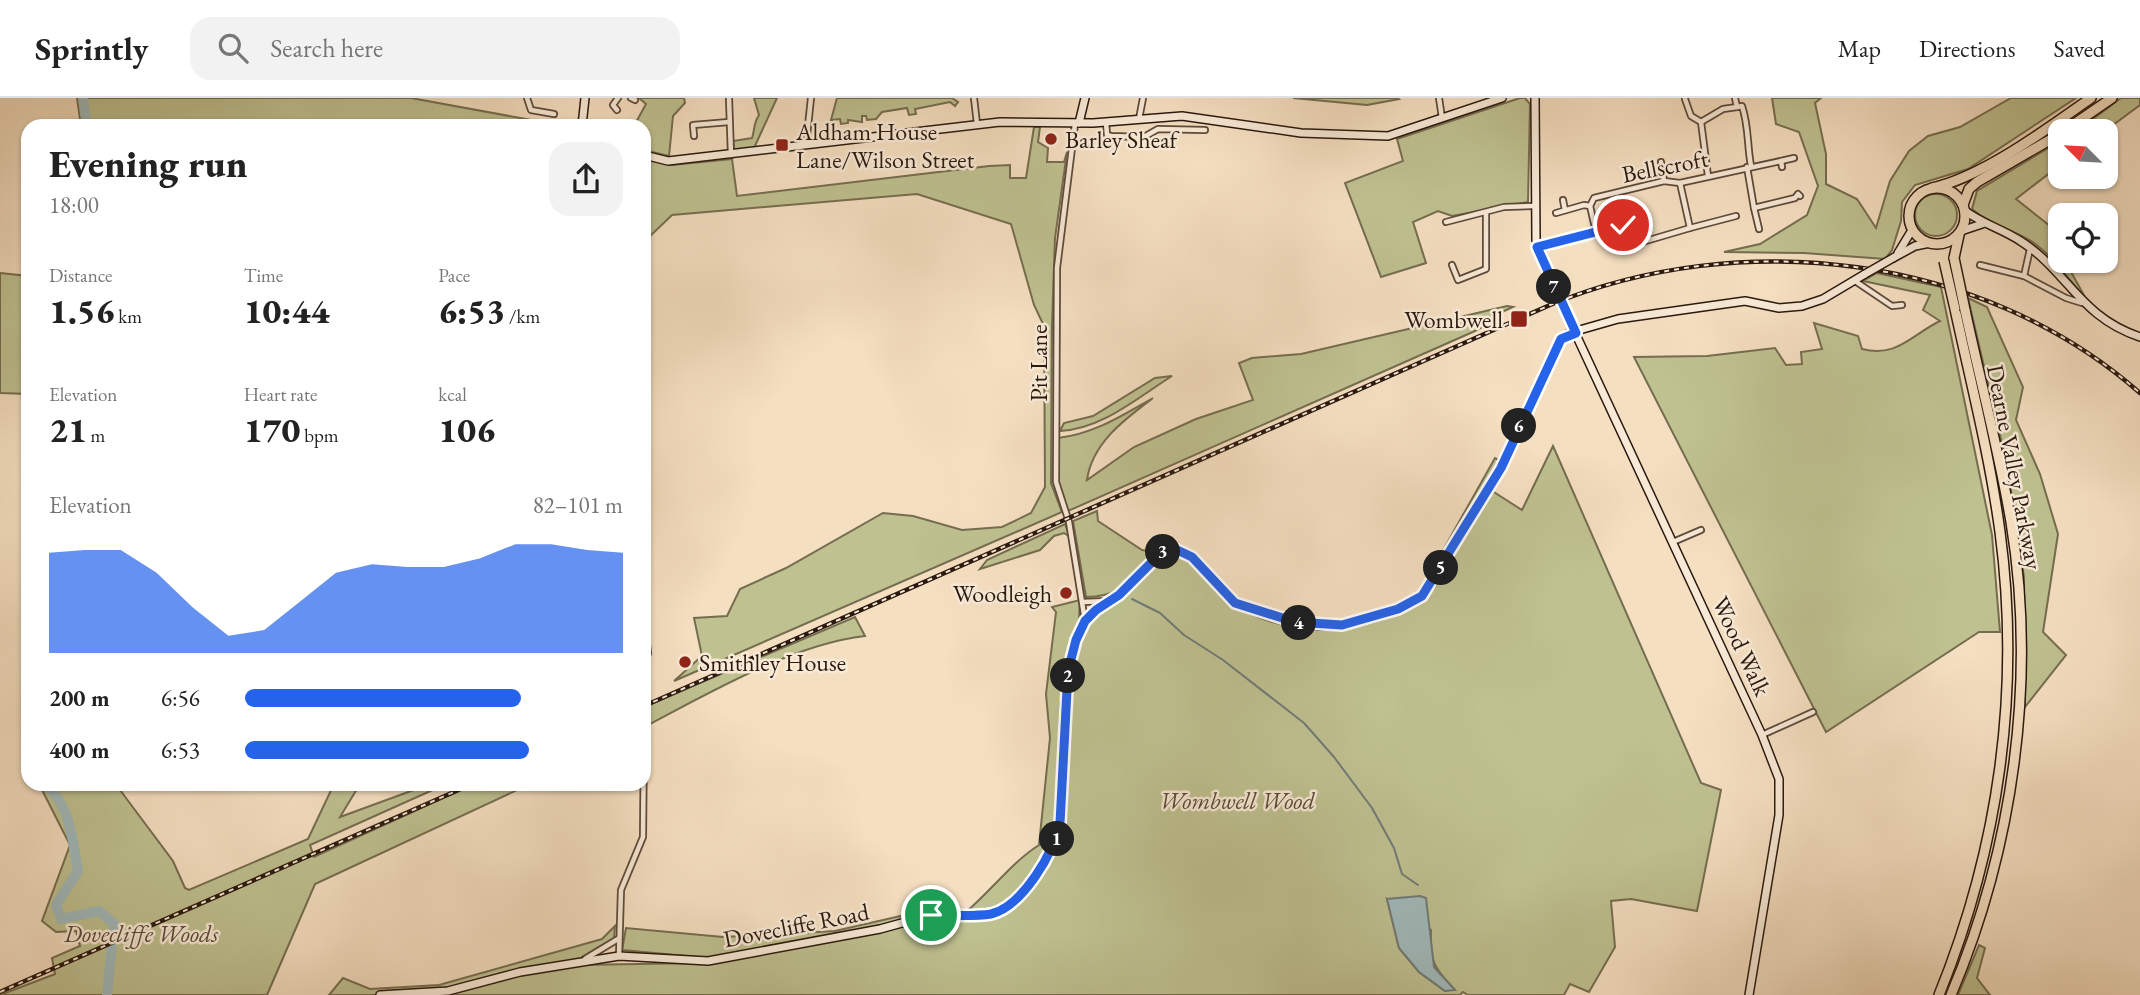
<!DOCTYPE html>
<html lang="en">
<head>
<meta charset="utf-8">
<style>
  :root { --surface:#fff; --page:#f2f2f2; --text:#222; --muted:#767676; --line:#e0e0e0; --accent:#2563eb }
  body { margin:0; font-family:"EB Garamond",serif; background:var(--page); color:var(--text); height:100vh; display:flex; flex-direction:column; font-size:26px; white-space:nowrap }
  * { box-sizing:border-box; margin:0 }
  p { font-size:23px; color:var(--muted) }
  .icon { flex:none; width:38px; height:38px; fill:none; stroke:currentColor; stroke-width:2; stroke-linecap:round; stroke-linejoin:round }
  .map { position:relative; flex:1; overflow:hidden }
  .details { position:absolute; left:21px; top:21px; width:630px; height:672px; display:flex; flex-direction:column; background:var(--surface); border-radius:21px; box-shadow:0 2px 5px #0004 }
  .details>* { flex:none }
  .needle { width:46px; rotate:294deg }
  .buttons { position:absolute; left:2048px; top:21px; display:grid; gap:14px }
  .buttons a { display:grid; place-items:center; width:70px; height:70px; border-radius:14px; background:var(--surface); box-shadow:0 2px 5px #0004; font-size:35px }
  .pin { position:absolute; display:grid; place-items:center; width:60px; height:60px; color:#fff; margin:-30px; border:4px solid #fff; border-radius:50%; box-shadow:0 2px 7px #0007 }
  .km { position:absolute; width:35px; height:35px; margin:-18px; border-radius:50%; background:#222; color:#fff; font-size:19px; line-height:35px; text-align:center }
  .round { display:grid; place-items:center; flex:none; width:74px; height:74px; border-radius:21px; background:var(--page) }
  .head { display:flex; align-items:center; justify-content:space-between; height:119px; padding:0 28px }
  h1 { font-size:38px; font-weight:800; line-height:52px }
  .metrics { display:grid; grid-template-columns:repeat(3,1fr); gap:10px; height:119px; padding:7px 28px }
  .metrics div { display:grid; align-content:center }
  .metrics b { font-size:35px; font-weight:800 }
  .metrics small { font-size:19px; font-weight:400 }
  .metrics p { font-size:19px }
  .chart { height:196px; padding:14px 28px }
  .chart p { display:flex; justify-content:space-between }
  .chart svg { width:100%; height:126px; margin-top:7px; fill:var(--accent); opacity:.7 }
  ul { padding:0 28px; list-style:none; font-size:23px }
  li { display:grid; grid-template-columns:112px 84px 1fr; align-items:center; height:52px }
  li i { height:18px; border-radius:9px; background:var(--accent) }
  header { display:flex; align-items:center; gap:42px; box-sizing:border-box; height:98px; padding:0 35px; background:var(--surface); border-bottom:2px solid var(--line) }
  header strong { font-size:33px }
  nav { display:flex; gap:38px; margin-inline-start:auto; font-size:24px }
  .search { width:490px; height:63px; background:var(--page); display:flex; align-items:center; gap:18px; box-sizing:border-box; padding:0 24px; border-radius:21px; color:var(--muted); font-size:26px }
  .map>svg:first-child { display:block }
  .green { fill:#bfc191; stroke:#756d50; stroke-width:2; fill-rule:evenodd }
  .water { fill:#a0babc; stroke:#717a77; stroke-width:2 }
  .lines { fill:none; stroke-linecap:round; stroke-linejoin:round }
  .stream { stroke:#717a77; stroke-width:2 }
  .river { stroke:#a0babc; stroke-width:10 }
  .street-casing { stroke:#5e4a3c; stroke-width:8 }
  .secondary-casing { stroke:#2b190f; stroke-width:10 }
  .highway-casing { stroke:#2b190f; stroke-width:12 }
  .street { stroke:#f8ead7; stroke-width:4.5 }
  .secondary { stroke:#f8ead7; stroke-width:7 }
  .highway { stroke:#f5dfc1; stroke-width:9 }
  .rail-casing { stroke:#2b190f; stroke-width:4.5 }
  .rail { stroke:#f8ead7; stroke-width:2; stroke-dasharray:5; stroke-linecap:butt }
  .secondary-bridge-casing { stroke:#2b190f; stroke-width:10; stroke-linecap:butt }
  .highway-bridge-casing { stroke:#2b190f; stroke-width:12; stroke-linecap:butt }
  .secondary-bridge { stroke:#f8ead7; stroke-width:7 }
  .highway-bridge { stroke:#f5dfc1; stroke-width:9 }
  .route-casing { stroke:#fff; stroke-width:14 }
  .route { stroke:#2563eb; stroke-width:9 }
  .poi-dot { fill:#8f2418; stroke:#f8ead7; stroke-width:2.5 }
  .labels { text-anchor:middle; dominant-baseline:central; stroke-width:5; stroke-linejoin:round; paint-order:stroke }
  .poi-label { font-size:24px; fill:#2b190f; stroke:#f8ead7; text-anchor:start }
  .street-label { font-size:24px; fill:#2b190f; stroke:#f8ead7 }
  .park-label { font-size:24px; font-style:italic; fill:#574b36; stroke:#f8ead7 }
</style>
</head>
<body>
<header>
<strong>Sprintly</strong>
<div class="search"><svg class="icon" aria-label="search" viewBox="0 0 24 24"><circle cx="10" cy="10" r="6"/><path d="M15 15l6 6"/></svg>Search here</div>
<nav><a>Map</a><a>Directions</a><a>Saved</a></nav>
</header>
<div class="map">
<svg width="2140" height="897" viewBox="0 0 2140 897">
  <rect width="100%" height="100%" fill="#f5dfc1"/>
  <filter id="stains"><feTurbulence type="fractalNoise" baseFrequency=".00286" numOctaves="4"/><feColorMatrix values="0 0 0 0 .2 0 0 0 0 .09 0 0 0 0 .02 0 0 0 .5 -.17"/></filter>
  <radialGradient id="worn" r=".72"><stop offset=".6" stop-color="#630" stop-opacity="0"/><stop offset="1" stop-color="#630" stop-opacity=".3"/></radialGradient>
  <g class="green">
    <polygon points="77,0 411,0 564,28 81,28"/>
    <polygon points="639,0 684,0 685,5 673,18 669,58 644,52 644,28 634,28 646,6"/>
    <path d="M754,0H777L754,50L734,52L733,43L752,40C755,32 753,26 759,17Z"/>
    <polygon points="837,0 952,0 958,4 955,8 950,4 915,11 916,16 909,17 907,10 882,14 876,21 867,22 866,18 862,18 862,24 848,22 848,25 841,26 840,21 831,22"/>
    <polygon points="1293,0 1398,0 1399,1 1367,7"/>
    <polygon points="1520,0 1525,0 1530,6 1528,104 1452,118 1438,113 1413,124 1426,165 1381,179 1345,85 1403,63 1397,41"/>
    <polygon points="1772,0 1821,0 1815,5 1826,56 1826,86 1857,101 1876,130 1890,83 1909,53 1928,38 1960,29 2011,0 2076,0 1968,71 1915,87 1902,104 1901,123 1892,152 1885,161 1804,155 1724,154 1760,146 1807,117 1818,88 1799,34 1776,26"/>
    <polygon points="2121,0 2140,0 2140,7 2105,33 2077,33"/>
    <polygon points="1034,29 1040,29 1038,44 1048,50 1047,64 1064,64 1067,54 1055,140 1052,227 1051,385 1062,414 674,583 702,558 694,520 727,518 740,491 786,470 883,415 913,418 962,432 1002,429 1031,415 1045,389 1044,228 1034,207 1011,126 917,96 672,117 644,144 644,61 672,67 732,61 737,98 989,68 1010,67 1010,80 1026,80"/>
    <path d="M2060,43V67L2016,101L2060,136V163H2065L2086,201C2070,183 2054,159 2034,145C2014,132 1990,127 1972,111L1977,93Z"/>
    <circle cx="1936" cy="117" r="21"/>
    <polygon points="0,175 28,178 28,296 0,295"/>
    <path d="M1877,175L1941,189L1992,437L2000,534H1979L1826,634L1634,259L1707,258L1775,250L1786,267L1802,266L1801,254L1822,251L1814,225L1858,238L1862,251C1897,260 1911,237 1940,223L1923,212L1930,197L1863,183Z"/>
    <polygon points="1968,200 1987,209 2023,289 2016,322 2040,376 2058,436 2043,534 2066,557 2025,609 2024,479 2007,367"/>
    <path d="M1507,208L1513,209L1493,218L1495,222L1475,233L1068,413L1058,384V340C1094,336 1123,317 1153,300C1125,321 1092,345 1087,382L1134,349L1196,321L1253,302L1239,265L1252,260L1301,256Z"/>
    <path d="M1172,278C1137,300 1102,331 1060,333L1064,325L1093,318L1155,280Z"/>
    <path d="M1553,348L1701,685L1721,692L1697,813L1631,801L1611,803L1615,849L1589,894L1570,886L1564,897H1468L1463,894L1460,897H329L343,880L370,891L439,887L602,841L615,828L614,840L582,859L578,867L699,865L697,859L622,852L626,830L723,839L835,833L931,811L966,814C992,792 1011,765 1039,747L1050,640L1046,596L1056,514L1052,509L1080,502L1079,521L1086,523L1149,467L1172,455C1201,463 1206,489 1231,505C1278,537 1351,538 1401,514C1408,511 1414,501 1419,495L1495,360L1501,363L1486,389L1522,412ZM1387,801L1431,832C1430,863 1433,869 1454,891L1445,893L1419,874L1399,850Z"/>
    <path d="M1097,413L1098,423L1142,452L1155,454C1130,478 1125,499 1086,499L1073,423Z"/>
    <polygon points="1065,426 1070,439 1064,435 1054,438 1040,452 980,471 987,462"/>
    <path d="M855,519L865,538C794,546 711,594 648,627L646,608Z"/>
    <polygon points="39,686 123,686 120,692 173,763 185,790 189,792 308,741 334,686 360,686 340,719 430,686 446,686 310,747 314,759 474,686 530,686 315,786 267,897 0,897 55,876 52,860 80,848 76,833 56,834 42,823 70,747"/>
    <polygon points="1979,847 1985,850 1977,880 1990,897 1958,897"/>
  </g>
  <polygon class="water" points="1420,798 1426,800 1434,869 1455,892 1445,893 1419,874 1399,850 1387,801"/>
  <g class="lines">
    <polyline class="stream" points="1132,501 1160,515 1184,537 1223,562 1304,625 1334,659 1372,710 1394,750 1402,776 1418,787"/>
    <g class="river">
      <polyline points="83,0 87,28"/>
      <path d="M45,686C71,709 72,740 78,773L56,807L61,821L99,813L114,826L107,897"/>
    </g>
    <defs>
      <g id="street">
        <polyline points="527,0 531,12 554,16"/>
        <polyline points="631,0 635,2"/>
        <polyline points="729,0 731,57"/>
        <polyline points="974,0 977,26"/>
        <polyline points="1439,0 1442,20"/>
        <polyline points="1685,1 1691,18 1701,24"/>
        <path d="M1737,9L1742,8C1749,29 1747,47 1751,68"/>
        <polyline points="617,12 613,7 618,0"/>
        <polyline points="1139,21 1143,0"/>
        <polyline points="1106,24 1107,37 1111,38 1144,39 1158,31 1205,32"/>
        <polyline points="1701,24 1708,78"/>
        <polyline points="1701,24 1723,11 1737,9 1735,0"/>
        <polyline points="1075,26 1057,170 1056,384 1069,424 1085,523"/>
        <polyline points="694,38 693,27 729,24"/>
        <polyline points="806,47 811,0"/>
        <polyline points="1781,63 1794,60"/>
        <polyline points="1661,64 1664,83"/>
        <polyline points="1747,69 1754,110"/>
        <polyline points="1680,85 1690,130 1736,118"/>
        <polyline points="1563,102 1565,112"/>
        <polyline points="1590,108 1594,100 1664,83 1680,85 1781,63 1782,69"/>
        <polyline points="1556,115 1584,107 1590,108"/>
        <polyline points="1446,124 1504,109 1535,108"/>
        <polyline points="1759,131 1754,110 1795,100 1798,96 1800,98"/>
        <polyline points="1596,134 1625,128 1639,145 1690,130"/>
        <polyline points="1538,149 1596,134 1590,108"/>
        <polyline points="1452,167 1458,182 1486,171 1486,116"/>
        <polyline points="1980,167 2024,178 2066,200 2082,205"/>
        <polyline points="2024,178 2030,151"/>
        <polyline points="1855,183 1892,208 1902,207"/>
        <polyline points="1673,444 1701,432"/>
        <polyline points="1083,504 1107,503"/>
        <polyline points="644,523 648,555 644,568"/>
        <polyline points="1762,637 1813,614"/>
        <polyline points="619,858 621,792 643,739 644,637"/>
        <polyline points="585,861 618,841"/>
      </g>
      <g id="secondary">
        <polyline points="1535,0 1536,142 1556,192"/>
        <polyline points="1079,25 1085,0"/>
        <polyline points="582,28 585,0"/>
        <polyline points="644,57 668,63 1000,24 1093,25 1182,18 1301,35 1388,38 1502,0"/>
        <path d="M1964,112C1982,126 2003,131 2022,144C2068,174 2080,219 2140,239"/>
        <polyline points="1961,133 1982,126"/>
        <polyline points="1898,155 1912,132"/>
        <polyline points="1893,160 1915,148 1930,145"/>
        <polyline points="1565,213 1762,637 1779,681 1779,717 1749,897"/>
        <polyline points="380,897 448,893 520,874 619,858 708,863 880,831 931,817 991,816 1009,808 1038,774 1057,741 1063,688 1064,608 1076,542 1085,523 1096,512 1119,497 1161,455 1173,450 1187,455 1235,505 1274,519 1319,528 1342,527 1398,511 1422,498 1432,486 1483,396 1501,370 1561,241 1569,235 1618,221 1745,203 1779,210 1802,208 1823,201 1865,176"/>
      </g>
      <g id="highway">
        <polyline points="2064,33 2112,0"/>
        <circle cx="1937" cy="118" r="28"/>
        <path d="M1932,90C1983,79 2048,30 2091,0"/>
        <polyline points="1963,107 1969,91 1977,84 2060,36"/>
        <polyline points="1954,160 1959,137"/>
        <path d="M1939,897C1999,749 2021,592 2000,434C1990,359 1971,285 1955,211"/>
        <path d="M1951,897C2013,751 2037,582 2011,424C1999,353 1980,282 1965,212"/>
      </g>
    </defs>
    <use href="#street" class="street-casing"/>
    <use href="#secondary" class="secondary-casing"/>
    <use href="#highway" class="highway-casing"/>
    <use href="#street" class="street"/>
    <use href="#secondary" class="secondary"/>
    <use href="#highway" class="highway"/>
    <defs>
      <g id="rail">
        <path d="M644,608L1550,207C1741,128 1982,156 2140,295"/>
        <polyline points="0,894 472,686"/>
      </g>
    </defs>
    <use href="#rail" class="rail-casing"/>
    <use href="#rail" class="rail"/>
    <defs>
      <g id="secondary-bridge">
        <polyline points="1865,176 1893,160"/>
        <polyline points="1556,192 1565,213"/>
      </g>
      <g id="highway-bridge">
        <polyline points="1954,160 1965,212"/>
        <polyline points="1944,163 1955,211"/>
      </g>
    </defs>
    <use href="#secondary-bridge" class="secondary-bridge-casing"/>
    <use href="#highway-bridge" class="highway-bridge-casing"/>
    <use href="#secondary-bridge" class="secondary-bridge"/>
    <use href="#highway-bridge" class="highway-bridge"/>
  </g>
  <g class="lines">
    <defs>
      <path id="route" d="M931,817C950,817 972,819 991,816C1022,809 1055,753 1060,725L1068,573L1076,542L1085,523L1096,512L1119,497L1161,455L1173,450L1192,459L1235,505L1295,524L1342,527L1398,511L1422,498L1501,370L1561,241L1576,235L1537,149L1623,127"/>
    </defs>
    <use href="#route" class="route-casing"/>
    <use href="#route" class="route"/>
  </g>
  <g class="poi-dot">
    <circle cx="1051" cy="41" r="7"/>
    <rect x="775" y="40" width="14" height="14" rx="3.5"/>
    <rect x="1510" y="212" width="18" height="18" rx="3.5"/>
    <circle cx="1066" cy="495" r="7"/>
    <circle cx="685" cy="564" r="7"/>
  </g>
  <g class="labels">
    <g class="poi-label">
      <text x="796" y="33">Aldham House<tspan x="796" dy="28">Lane/Wilson Street</tspan></text>
      <text x="1065" y="41">Barley Sheaf</text>
      <text x="1503" y="221" text-anchor="end">Wombwell</text>
      <text x="1052" y="495" text-anchor="end">Woodleigh</text>
      <text x="699" y="564">Smithley House</text>
    </g>
    <g class="street-label">
      <text transform="translate(1665 68) rotate(-11)">Bellscroft</text>
      <text transform="translate(1038 265) rotate(-90)">Pit Lane</text>
      <text transform="translate(2015 369) rotate(79)">Dearne Valley Parkway</text>
      <text transform="translate(1742 548) rotate(65)">Wood Walk</text>
      <text transform="translate(796 827) rotate(-11)">Dovecliffe Road</text>
    </g>
    <g class="park-label">
      <text x="1237" y="702">Wombwell Wood</text>
      <text x="141" y="835">Dovecliffe Woods</text>
    </g>
  </g>
  <rect width="100%" height="100%" filter="url(#stains)"/>
  <rect width="100%" height="100%" fill="url(#worn)"/>
</svg>
<div class="buttons">
<a><svg class="needle" viewBox="-14 -14 28 28"><path d="M0-13l5 13h-10z" fill="#e53935"/><path d="M0 13l5-13h-10z" fill="#767676"/></svg></a>
<a><svg class="icon" aria-label="locate" viewBox="0 0 24 24"><circle cx="12" cy="12" r="6"/><path d="M12 2v4M12 18v4M2 12h4M18 12h4"/></svg></a>
</div>
<div class="pin" style="left:931px;top:817px;background:#1e9e55"><svg class="icon" aria-label="arrive" viewBox="0 0 24 24"><path d="M6 21V4h12l-3 4 3 4H6"/></svg></div>
<div class="pin" style="left:1623px;top:127px;background:#d93025"><svg class="icon" aria-label="check" viewBox="0 0 24 24"><path d="M5 12l5 5 9-10"/></svg></div>
<b class="km" style="left:1057px;top:741px">1</b>
<b class="km" style="left:1068px;top:578px">2</b>
<b class="km" style="left:1163px;top:454px">3</b>
<b class="km" style="left:1299px;top:525px">4</b>
<b class="km" style="left:1441px;top:470px">5</b>
<b class="km" style="left:1519px;top:328px">6</b>
<b class="km" style="left:1554px;top:189px">7</b>
<section class="details">
<div class="head"><div><h1>Evening run</h1><p>18:00</p></div><a class="round"><svg class="icon" aria-label="share" viewBox="0 0 24 24"><path d="M12 15V3M7 8l5-5 5 5M5 13v7h14v-7"/></svg></a></div>
<div class="metrics">
<div><p>Distance</p><b>1.56<small> km</small></b></div>
<div><p>Time</p><b>10:44</b></div>
<div><p>Pace</p><b>6:53<small> /km</small></b></div>
</div>
<div class="metrics">
<div><p>Elevation</p><b>21<small> m</small></b></div>
<div><p>Heart rate</p><b>170<small> bpm</small></b></div>
<div><p>kcal</p><b>106</b></div>
</div>
<div class="chart"><p><span>Elevation</span>82–101 m</p>
<svg viewBox="0 0 160 44" preserveAspectRatio="none"><path d="M0 44V9L10 8L20 8L30 16L40 28L50 38L60 36L70 26L80 16L90 13L100 14L110 14L120 11L130 6L140 6L150 8L160 9V44z"/></svg>
</div>
<ul>
<li><b>200 m</b>6:56<i style="width:73%"></i></li>
<li><b>400 m</b>6:53<i style="width:75%"></i></li>
</ul>
</section>
</div>
</body>
</html>
